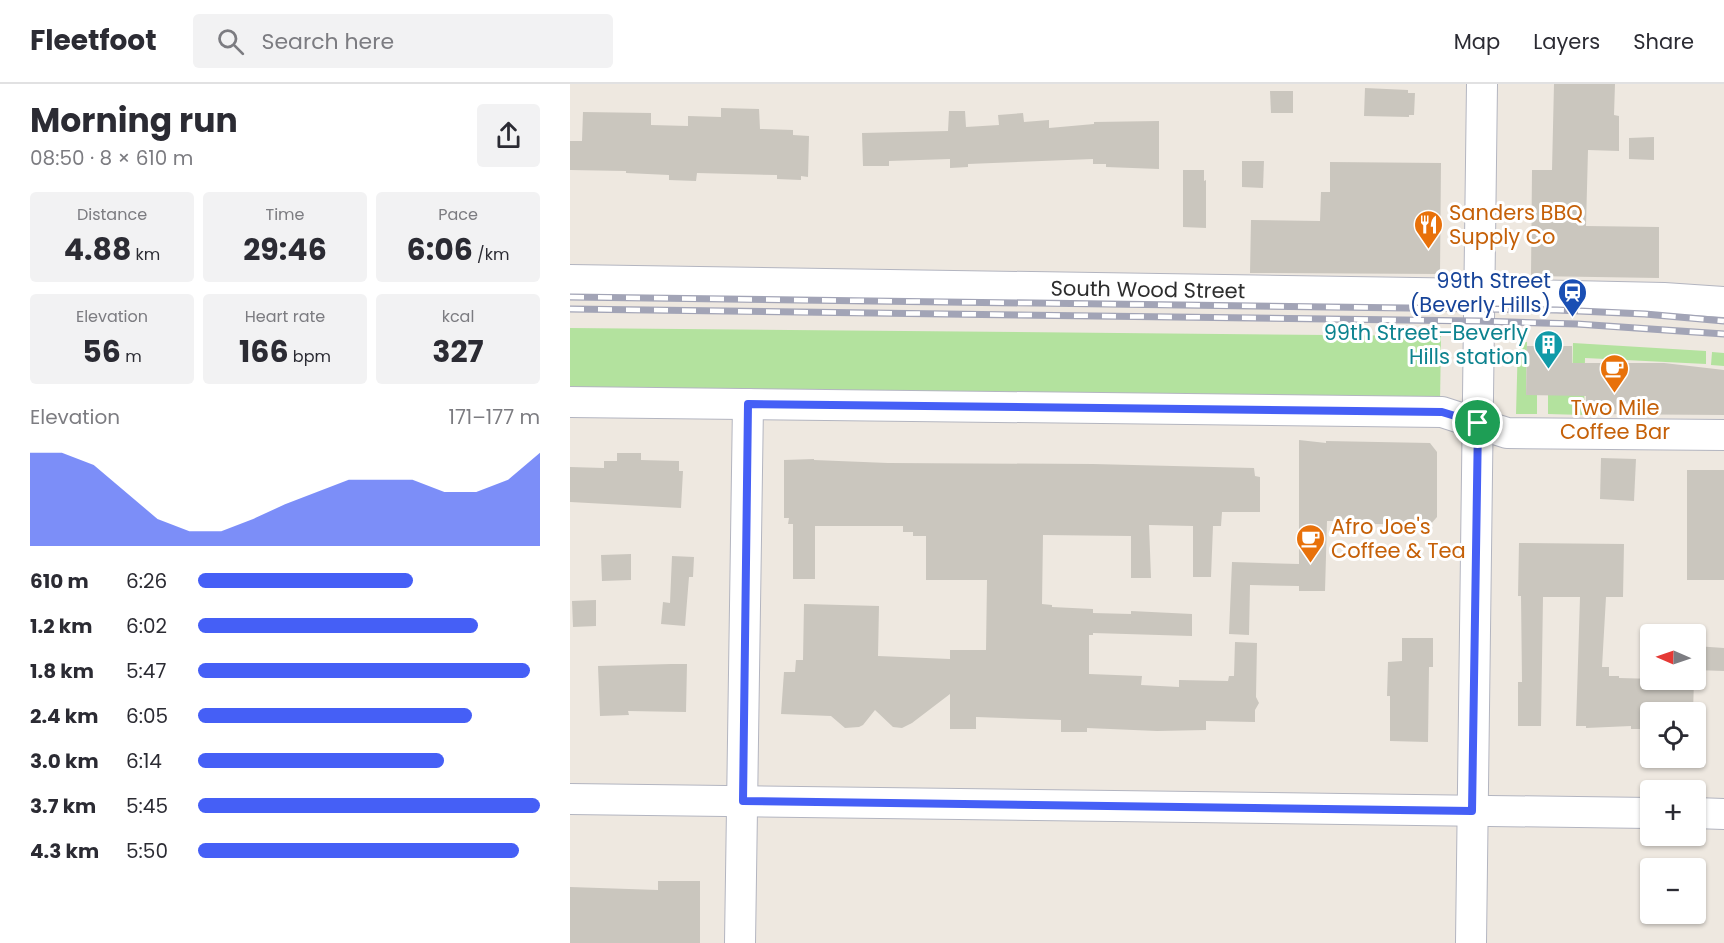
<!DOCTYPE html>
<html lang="en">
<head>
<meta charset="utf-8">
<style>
  :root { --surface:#fff; --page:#f2f2f3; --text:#2b2b33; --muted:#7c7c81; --line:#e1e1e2; --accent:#455ff6 }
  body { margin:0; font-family:Poppins,sans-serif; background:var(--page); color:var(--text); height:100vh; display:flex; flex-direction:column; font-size:22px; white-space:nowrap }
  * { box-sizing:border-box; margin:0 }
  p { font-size:20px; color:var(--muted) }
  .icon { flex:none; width:33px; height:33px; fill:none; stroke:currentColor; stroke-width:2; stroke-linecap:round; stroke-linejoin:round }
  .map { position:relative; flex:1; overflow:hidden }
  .panel { display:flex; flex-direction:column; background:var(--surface); width:570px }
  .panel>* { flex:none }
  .needle { width:39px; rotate:272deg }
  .buttons { position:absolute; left:1070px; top:540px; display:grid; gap:12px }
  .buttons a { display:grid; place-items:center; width:66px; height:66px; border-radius:6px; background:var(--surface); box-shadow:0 2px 4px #0004; font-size:30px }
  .pin { position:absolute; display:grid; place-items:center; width:51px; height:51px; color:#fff; margin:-26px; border:3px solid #fff; border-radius:50%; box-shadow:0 2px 6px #0007 }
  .round { display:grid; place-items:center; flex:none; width:63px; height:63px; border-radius:6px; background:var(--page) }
  .headline { display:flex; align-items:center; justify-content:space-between; height:102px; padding:0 30px }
  h1 { font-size:33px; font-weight:700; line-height:45px }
  .stats { display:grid; grid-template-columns:repeat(3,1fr); gap:9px; height:102px; padding:6px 30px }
  .stats div { display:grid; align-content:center; border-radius:6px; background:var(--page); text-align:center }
  .stats b { font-size:30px; font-weight:700 }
  .stats small { font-size:16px; font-weight:400 }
  .stats p { font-size:16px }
  .chart { height:168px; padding:12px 30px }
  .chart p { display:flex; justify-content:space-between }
  .chart svg { width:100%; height:108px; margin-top:6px; fill:var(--accent); opacity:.7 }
  ul { padding:0 30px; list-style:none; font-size:20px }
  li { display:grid; grid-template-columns:96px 72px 1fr; align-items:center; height:45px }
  li i { height:15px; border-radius:8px; background:var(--accent) }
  header { display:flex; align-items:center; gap:36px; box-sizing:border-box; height:84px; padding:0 30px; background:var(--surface); border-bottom:2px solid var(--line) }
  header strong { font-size:28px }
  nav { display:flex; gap:33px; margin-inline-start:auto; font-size:21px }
  .search { width:420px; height:54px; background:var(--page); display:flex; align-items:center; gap:15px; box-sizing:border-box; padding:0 21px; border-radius:6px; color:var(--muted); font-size:22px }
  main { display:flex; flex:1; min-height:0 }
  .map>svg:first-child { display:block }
  .green { fill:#b3e29e }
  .building { fill:#cac6be }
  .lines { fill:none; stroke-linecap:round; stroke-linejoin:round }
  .minor-casing { stroke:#b3b5c0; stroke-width:32 }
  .minor { stroke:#fff; stroke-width:30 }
  .rail-casing { stroke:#a2a4b6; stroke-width:7 }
  .rail { stroke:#fff; stroke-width:4.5; stroke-dasharray:14; stroke-linecap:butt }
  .route-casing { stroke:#fff; stroke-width:12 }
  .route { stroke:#455ff6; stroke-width:8 }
  .labels { text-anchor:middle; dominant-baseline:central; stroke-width:6; stroke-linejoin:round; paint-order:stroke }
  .food-label { font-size:21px; fill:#c56008; stroke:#fff; text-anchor:start }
  .transit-label { font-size:21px; fill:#164399; stroke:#fff; text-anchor:end }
  .street-label { font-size:21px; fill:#2d2d2d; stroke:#fff }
  .culture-label { font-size:21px; fill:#0d838f; stroke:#fff; text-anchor:end }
</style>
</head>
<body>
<header>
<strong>Fleetfoot</strong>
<div class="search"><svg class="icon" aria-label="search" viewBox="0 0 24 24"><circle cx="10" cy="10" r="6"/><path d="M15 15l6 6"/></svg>Search here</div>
<nav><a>Map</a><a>Layers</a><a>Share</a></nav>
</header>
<main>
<section class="panel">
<div class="headline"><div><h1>Morning run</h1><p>08:50 · 8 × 610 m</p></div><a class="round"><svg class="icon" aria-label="share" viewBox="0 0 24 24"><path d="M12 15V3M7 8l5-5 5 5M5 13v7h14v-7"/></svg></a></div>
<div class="stats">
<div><p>Distance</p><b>4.88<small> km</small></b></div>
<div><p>Time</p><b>29:46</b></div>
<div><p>Pace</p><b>6:06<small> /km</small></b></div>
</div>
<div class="stats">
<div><p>Elevation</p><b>56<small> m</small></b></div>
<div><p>Heart rate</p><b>166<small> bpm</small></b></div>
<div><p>kcal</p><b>327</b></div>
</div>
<div class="chart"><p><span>Elevation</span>171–177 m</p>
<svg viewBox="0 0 160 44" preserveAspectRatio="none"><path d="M0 44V6L10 6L20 11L30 22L40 33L50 38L60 38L70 33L80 27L90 22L100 17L110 17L120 17L130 22L140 22L150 17L160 6V44z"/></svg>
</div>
<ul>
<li><b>610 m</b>6:26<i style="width:63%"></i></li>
<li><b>1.2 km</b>6:02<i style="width:82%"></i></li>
<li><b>1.8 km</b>5:47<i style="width:97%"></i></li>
<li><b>2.4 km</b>6:05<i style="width:80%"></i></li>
<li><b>3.0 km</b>6:14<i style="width:72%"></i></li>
<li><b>3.7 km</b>5:45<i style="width:100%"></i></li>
<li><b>4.3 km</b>5:50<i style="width:94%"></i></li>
</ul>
</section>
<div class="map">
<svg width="1154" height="859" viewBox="0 0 1154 859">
  <rect width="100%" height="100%" fill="#eee8e0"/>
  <g class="green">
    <polygon points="0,244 871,252 870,320 0,304"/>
    <polygon points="948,258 957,258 956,310 967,311 967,330 946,330"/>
    <polygon points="1003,259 1136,267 1136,280 1015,274 1014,331 978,330 978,311 1002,311"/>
    <polygon points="1142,268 1154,269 1154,282 1141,281"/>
  </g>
  <g class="building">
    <polygon points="984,0 1045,0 1044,31 1049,32 1049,67 1018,66 1016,142 1089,143 1089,194 961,192 962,86 982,86"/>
    <polygon points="795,4 838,6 838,9 845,9 844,31 839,31 839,33 794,32"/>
    <polygon points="700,7 723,7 723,29 701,29"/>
    <polygon points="151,24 189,25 190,45 223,46 223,51 239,52 238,93 231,92 231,96 207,95 207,91 127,89 126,97 99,96 99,91 56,89 56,87 0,86 0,57 12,57 13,28 81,29 81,41 118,42 118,32 151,33"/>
    <polygon points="379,27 395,27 396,43 429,41 428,31 453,29 454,38 479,36 479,44 524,40 524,38 589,37 589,85 536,83 536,80 523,80 523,75 398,80 398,83 380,84 380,75 319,77 319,82 293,82 292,49 378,47"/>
    <polygon points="1084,53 1084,76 1059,75 1059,54"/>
    <polygon points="672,77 694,77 693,104 672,103"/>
    <polygon points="760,78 871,79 870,190 680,189 681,136 750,137 751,108 760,108"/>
    <polygon points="613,86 634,86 634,97 636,96 636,144 613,143"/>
    <polygon points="957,262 1002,262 1002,279 1094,279 1154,286 1154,331 1016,330 1016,312 956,311"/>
    <polygon points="729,356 756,359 756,357 860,359 867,368 867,433 860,441 803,440 803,437 757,437 755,507 729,507 729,502 680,501 679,551 659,550 662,478 729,480"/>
    <polygon points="47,369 71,369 71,376 109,377 109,387 113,387 111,424 0,418 0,383 34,384 34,377 47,377"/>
    <polygon points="1031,374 1066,375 1064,417 1030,415"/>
    <polygon points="244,375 244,376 318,379 523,380 684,384 685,392 690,393 690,428 652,428 651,442 643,442 641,493 623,493 623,442 579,441 581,494 561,494 561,452 473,451 472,520 482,521 482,523 523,525 523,529 561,530 561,527 622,530 622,552 523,549 523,551 519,551 519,590 572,592 571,601 609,603 609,596 658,597 659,592 664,592 665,558 687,559 686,613 689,619 685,626 685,638 636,637 636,646 587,647 517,644 517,648 491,648 491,636 406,633 406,645 380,645 380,610 342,639 332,644 323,643 305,626 293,641 289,643 275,644 261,632 211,630 214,588 225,588 226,576 233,576 234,520 309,522 308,572 380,575 380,566 416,566 417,496 356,496 356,452 343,452 343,448 333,448 333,442 245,442 245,495 223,495 223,440 218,440 219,434 214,434 214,376"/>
    <rect x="1117" y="386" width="37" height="110"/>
    <polygon points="949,459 1054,460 1053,513 1036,513 1032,583 1039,583 1039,592 1049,592 1049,594 1124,596 1123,628 1080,628 1080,645 1061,645 1061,642 1016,644 1016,642 1006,642 1010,513 973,513 971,642 948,642 948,598 952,598 951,512 948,512"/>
    <polygon points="61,470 61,496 32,497 31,471"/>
    <polygon points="102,472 124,473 123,493 119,493 115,542 91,540 93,518 100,519"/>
    <polygon points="26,516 26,542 3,543 2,517"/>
    <polygon points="832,554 863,554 863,583 859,583 858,658 820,657 820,612 817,612 818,578 832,577"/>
    <polygon points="1125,562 1154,564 1154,587 1125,586"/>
    <polygon points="101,580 117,580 116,628 58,627 59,631 30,632 28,582"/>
    <polygon points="88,797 130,797 130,859 0,859 0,803 88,806"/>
  </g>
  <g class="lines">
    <defs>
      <g id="minor">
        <path id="s1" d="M0,196L910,210L1094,214L1154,218"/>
        <polyline points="0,318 872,328 937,349 1154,351"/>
        <polyline points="0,715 1080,729"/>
        <polyline points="1125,729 1154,730"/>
        <polyline points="170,859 178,320"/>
        <polyline points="901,859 912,0"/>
      </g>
    </defs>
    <use href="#minor" class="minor-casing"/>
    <use href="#minor" class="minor"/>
    <defs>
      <g id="rail">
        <polyline points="0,213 987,226 1075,230 1154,237"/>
        <polyline points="0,225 909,237 1007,240 1154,250"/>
      </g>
    </defs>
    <use href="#rail" class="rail-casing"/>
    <use href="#rail" class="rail"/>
  </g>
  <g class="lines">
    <defs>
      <polygon id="route" points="178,320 872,328 908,339 902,727 173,717"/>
    </defs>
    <use href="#route" class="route-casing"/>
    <use href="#route" class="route"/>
  </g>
  <defs>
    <symbol id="restaurant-pin" viewBox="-11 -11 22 30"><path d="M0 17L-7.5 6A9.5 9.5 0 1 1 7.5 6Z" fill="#e8710a" stroke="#fff"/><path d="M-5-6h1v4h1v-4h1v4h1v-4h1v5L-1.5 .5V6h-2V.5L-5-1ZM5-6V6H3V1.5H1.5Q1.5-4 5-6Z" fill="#fff"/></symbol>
    <symbol id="station-pin" viewBox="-11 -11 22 30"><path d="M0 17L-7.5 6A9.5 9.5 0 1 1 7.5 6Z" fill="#1a4fb4" stroke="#fff"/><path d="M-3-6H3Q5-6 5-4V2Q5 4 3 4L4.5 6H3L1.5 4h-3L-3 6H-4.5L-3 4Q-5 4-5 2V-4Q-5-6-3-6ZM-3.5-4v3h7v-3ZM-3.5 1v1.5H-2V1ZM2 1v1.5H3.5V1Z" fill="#fff"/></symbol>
    <symbol id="building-pin" viewBox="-11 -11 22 30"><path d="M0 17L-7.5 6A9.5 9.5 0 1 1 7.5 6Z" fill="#0f9aa8" stroke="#fff"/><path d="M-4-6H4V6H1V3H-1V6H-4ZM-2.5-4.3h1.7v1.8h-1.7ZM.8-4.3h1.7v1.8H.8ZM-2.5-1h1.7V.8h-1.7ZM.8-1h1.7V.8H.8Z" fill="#fff"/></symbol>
    <symbol id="cafe-pin" viewBox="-11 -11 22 30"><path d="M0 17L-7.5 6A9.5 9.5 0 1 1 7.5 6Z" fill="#e8710a" stroke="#fff"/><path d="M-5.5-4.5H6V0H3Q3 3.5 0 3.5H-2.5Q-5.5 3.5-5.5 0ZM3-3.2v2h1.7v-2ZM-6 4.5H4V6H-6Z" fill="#fff"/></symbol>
  </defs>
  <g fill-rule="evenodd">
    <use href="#restaurant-pin" x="842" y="124" width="33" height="45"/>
    <use href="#station-pin" x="986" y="192" width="33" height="45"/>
    <use href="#building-pin" x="962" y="244" width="33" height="45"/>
    <use href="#cafe-pin" x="1028" y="268" width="33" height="45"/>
    <use href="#cafe-pin" x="724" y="438" width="33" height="45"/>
  </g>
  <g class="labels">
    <g class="food-label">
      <text x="879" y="128">Sanders BBQ<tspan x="879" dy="24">Supply Co</tspan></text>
      <text x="1045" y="323" text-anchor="middle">Two Mile<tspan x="1045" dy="24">Coffee Bar</tspan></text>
      <text x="761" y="442">Afro Joe's<tspan x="761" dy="24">Coffee &amp; Tea</tspan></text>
    </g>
    <g class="transit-label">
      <text x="981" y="196">99th Street<tspan x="981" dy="24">(Beverly Hills)</tspan></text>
    </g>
    <g class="street-label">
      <text stroke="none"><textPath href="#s1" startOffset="578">South Wood Street</textPath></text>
    </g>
    <g class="culture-label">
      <text x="958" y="248">99th Street–Beverly<tspan x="958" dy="24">Hills station</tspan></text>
    </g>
  </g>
</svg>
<div class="buttons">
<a><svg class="needle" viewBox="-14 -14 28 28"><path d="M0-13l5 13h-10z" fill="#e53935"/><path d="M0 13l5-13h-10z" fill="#7c7c81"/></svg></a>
<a><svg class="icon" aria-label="locate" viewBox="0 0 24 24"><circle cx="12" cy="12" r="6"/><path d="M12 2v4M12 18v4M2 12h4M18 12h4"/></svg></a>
<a>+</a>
<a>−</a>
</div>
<div class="pin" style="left:908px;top:339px;background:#1e9e55"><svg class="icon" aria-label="arrive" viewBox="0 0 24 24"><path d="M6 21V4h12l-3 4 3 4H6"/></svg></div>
</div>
</main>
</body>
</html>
